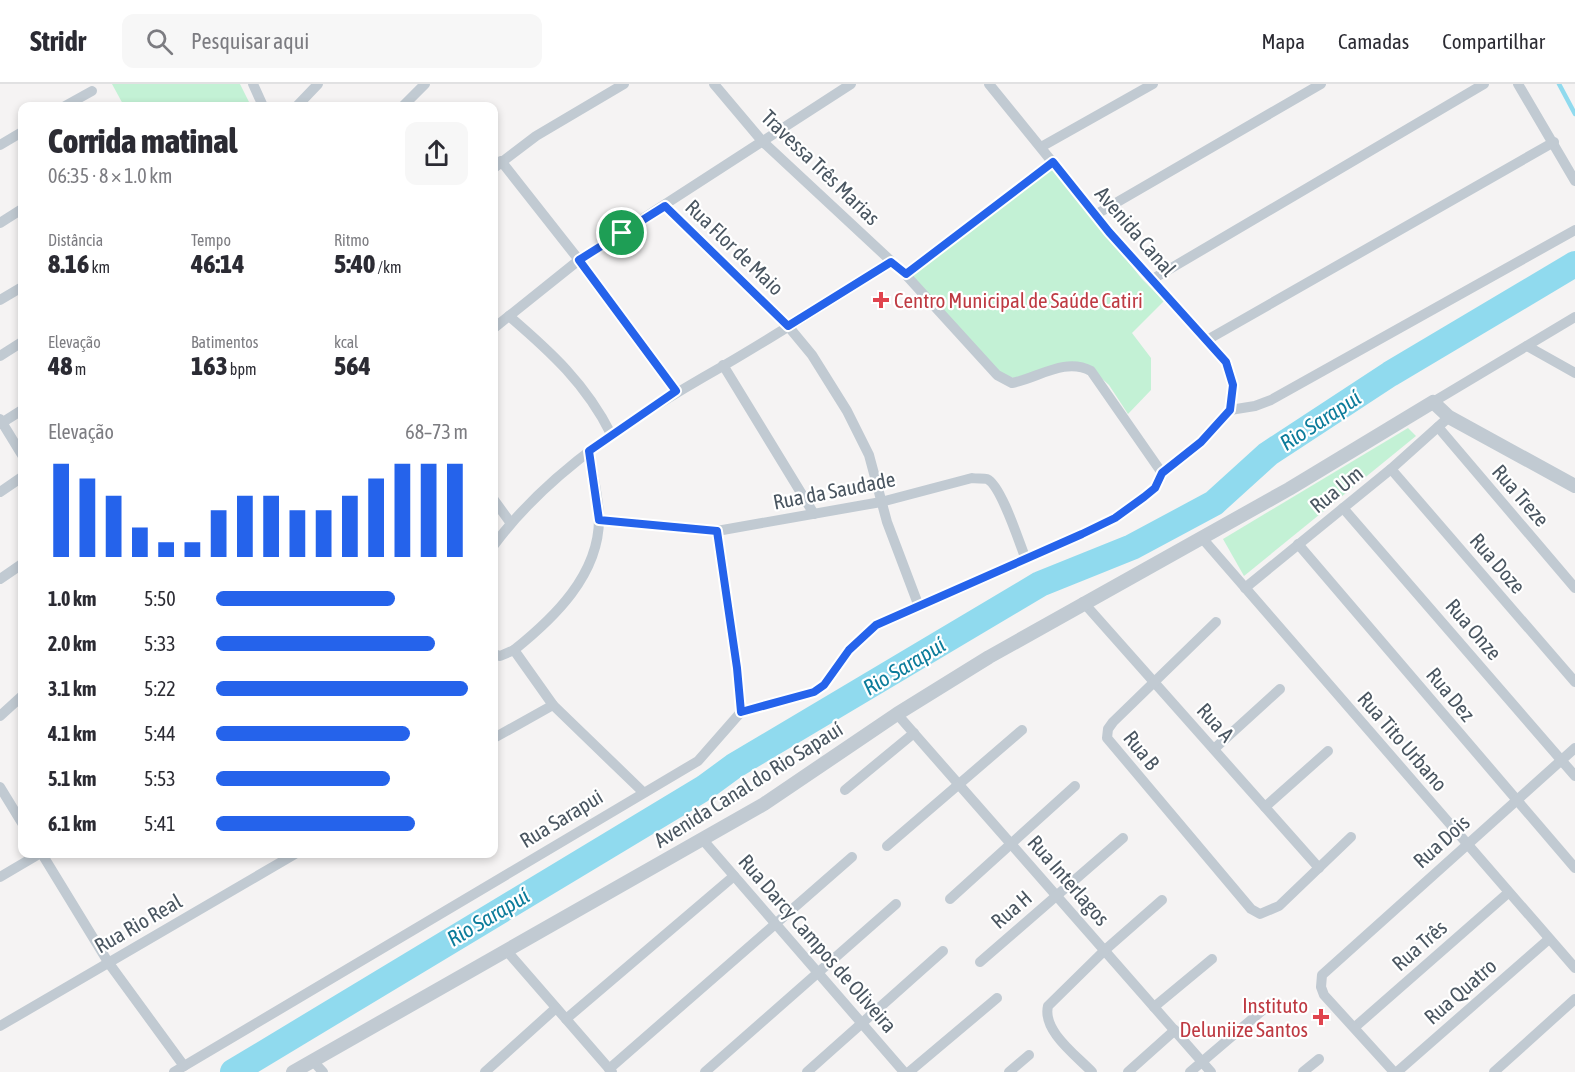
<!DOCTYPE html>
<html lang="pt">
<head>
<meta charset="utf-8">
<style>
  :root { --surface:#fff; --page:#f7f7f7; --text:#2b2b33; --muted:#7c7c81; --line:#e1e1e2; --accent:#2563eb }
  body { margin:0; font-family:"Asap Condensed",sans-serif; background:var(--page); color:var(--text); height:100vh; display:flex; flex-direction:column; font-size:22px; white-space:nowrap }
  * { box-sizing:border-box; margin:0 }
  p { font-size:20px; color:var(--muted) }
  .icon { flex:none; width:33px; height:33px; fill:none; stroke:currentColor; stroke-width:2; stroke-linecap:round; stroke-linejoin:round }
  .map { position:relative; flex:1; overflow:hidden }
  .details { position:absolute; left:18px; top:18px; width:480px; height:756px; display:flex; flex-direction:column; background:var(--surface); border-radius:12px; box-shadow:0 3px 9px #0003 }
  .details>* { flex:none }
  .pin { position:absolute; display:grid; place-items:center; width:51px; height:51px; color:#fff; margin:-26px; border:3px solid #fff; border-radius:50%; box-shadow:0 2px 6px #0007 }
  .round { display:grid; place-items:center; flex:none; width:63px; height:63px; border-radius:12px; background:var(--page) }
  .headline { display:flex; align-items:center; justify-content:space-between; height:102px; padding:0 30px }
  h1 { font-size:33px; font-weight:800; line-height:45px }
  .metrics { display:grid; grid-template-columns:repeat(3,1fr); gap:9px; height:102px; padding:6px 30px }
  .metrics div { display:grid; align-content:center }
  .metrics b { font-size:26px; font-weight:800 }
  .metrics small { font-size:16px; font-weight:400 }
  .metrics p { font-size:16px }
  .chart { height:168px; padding:12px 30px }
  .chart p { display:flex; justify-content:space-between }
  .chart svg { width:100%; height:108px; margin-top:6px; stroke:var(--accent); stroke-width:6 }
  ul { padding:0 30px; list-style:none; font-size:20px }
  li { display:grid; grid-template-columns:96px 72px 1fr; align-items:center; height:45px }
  li i { height:15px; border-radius:8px; background:var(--accent) }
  header { display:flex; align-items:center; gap:36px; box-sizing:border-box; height:84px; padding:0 30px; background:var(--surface); border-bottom:2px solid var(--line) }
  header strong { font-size:28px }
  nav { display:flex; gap:33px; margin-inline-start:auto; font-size:21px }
  .search { width:420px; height:54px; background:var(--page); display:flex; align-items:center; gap:15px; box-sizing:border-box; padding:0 21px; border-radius:12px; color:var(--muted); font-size:22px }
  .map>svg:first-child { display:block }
  .green { fill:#c3f1d5 }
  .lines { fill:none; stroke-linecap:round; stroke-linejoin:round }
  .stream { stroke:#90daee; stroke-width:4.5 }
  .river { stroke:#90daee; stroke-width:26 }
  .minor { stroke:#c1cad2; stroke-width:10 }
  .tertiary { stroke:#c1cad2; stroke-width:14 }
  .route-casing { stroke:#fff; stroke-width:12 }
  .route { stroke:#2563eb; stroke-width:8 }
  .health-dot { fill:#e0444e; stroke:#fff; stroke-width:2 }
  .labels { text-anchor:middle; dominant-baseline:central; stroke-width:4.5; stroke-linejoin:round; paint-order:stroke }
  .street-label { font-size:21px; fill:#4a5661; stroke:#fff }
  .health-label { font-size:21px; fill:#be3a42; stroke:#fff; text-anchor:start }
  .water-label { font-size:22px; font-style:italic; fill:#0c7c9b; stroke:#fff }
</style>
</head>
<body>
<header>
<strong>Stridr</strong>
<div class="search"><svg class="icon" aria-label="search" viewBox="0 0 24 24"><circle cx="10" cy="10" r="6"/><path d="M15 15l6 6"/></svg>Pesquisar aqui</div>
<nav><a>Mapa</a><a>Camadas</a><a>Compartilhar</a></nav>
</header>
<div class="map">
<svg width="1575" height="988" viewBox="0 0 1575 988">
  <rect width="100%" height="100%" fill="#f5f3f3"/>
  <g class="green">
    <polygon points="112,0 240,0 251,22 124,22"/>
    <polygon points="1052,83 1142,195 1164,217 1132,249 1151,274 1151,306 1128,330 1109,301 1086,280 1018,295 997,290 910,192"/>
    <polygon points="1408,344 1416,352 1244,492 1223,455"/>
  </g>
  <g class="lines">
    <polyline class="stream" points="1559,0 1575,30"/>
    <polyline class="river" points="233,988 704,704 734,682 1040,500 1132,463 1214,419 1268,370 1390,290 1575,180"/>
    <g class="minor">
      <polyline points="253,0 263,22"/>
      <path d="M714,0L762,57L905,190L997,291L1012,299C1038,294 1065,273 1091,287L1162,389"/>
      <polyline points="1518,0 1575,97"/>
      <polyline points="65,22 92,7"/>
      <polyline points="297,22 318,0"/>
      <polyline points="403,22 425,0"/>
      <polyline points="0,61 22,48"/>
      <polyline points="1041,63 1153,0"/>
      <polyline points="501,77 579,176 676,307"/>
      <polyline points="494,84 536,52 624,0"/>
      <polyline points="665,122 788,242 812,271 847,327 869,371 887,438 918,520"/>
      <polyline points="1095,131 1321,0"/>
      <polyline points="0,139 22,125"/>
      <polyline points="905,190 1053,78"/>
      <polyline points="1151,196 1484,0"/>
      <polyline points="0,216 22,203"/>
      <path d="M509,232C551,268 586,300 611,350"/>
      <polyline points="494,244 579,176 851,0"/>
      <polyline points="1207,256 1554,58"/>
      <polyline points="1527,262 1575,289"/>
      <polyline points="0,272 22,258"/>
      <polyline points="723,281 814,430"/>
      <polyline points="1433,318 1575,233"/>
      <polyline points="1230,326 1255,322 1271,316 1575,146"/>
      <polyline points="0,335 22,371"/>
      <polyline points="0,340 22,326"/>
      <polyline points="1438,343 1575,504"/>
      <polyline points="1391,385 1575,598"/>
      <polyline points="0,408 22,393"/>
      <polyline points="494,416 510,438"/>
      <polyline points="1343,424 1575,692"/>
      <path d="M599,436L717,447L881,418L972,394C976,395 983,394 987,395C1001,401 1019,458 1025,473"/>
      <polyline points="717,447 737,584 741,628"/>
      <polyline points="1202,454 1575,884"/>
      <polyline points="1298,460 1575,784"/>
      <path d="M494,461C551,384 640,329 723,282C780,249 835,213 891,178"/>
      <polyline points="0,495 22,480"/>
      <polyline points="1245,504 1391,385 1449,333"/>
      <polyline points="1083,518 1319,784"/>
      <polyline points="1216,538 1113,638 1108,645 1107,654 1251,825 1260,830 1279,822 1351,753"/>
      <path d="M514,566C554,534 599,491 599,435C599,413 592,389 589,367"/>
      <polyline points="494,570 500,572 514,566 553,621 643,708"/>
      <polyline points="897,630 1211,988"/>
      <polyline points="0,632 22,612"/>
      <polyline points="494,654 553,621"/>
      <polyline points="1214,665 1280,605"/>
      <polyline points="0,703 22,739"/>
      <polyline points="845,706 914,649"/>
      <polyline points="1265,723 1328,667"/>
      <polyline points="703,756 904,988"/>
      <polyline points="887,762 1022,646"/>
      <polyline points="42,770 108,878 184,982"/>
      <polyline points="0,793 39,770"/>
      <polyline points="950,815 1075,702"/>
      <polyline points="506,866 612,988"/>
      <polyline points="980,878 1123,754"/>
      <polyline points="1154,923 1212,875"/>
      <polyline points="566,935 734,792"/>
      <polyline points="0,942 295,770"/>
      <polyline points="1355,943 1508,809"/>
      <polyline points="313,977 323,988"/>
      <polyline points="609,985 852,773"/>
      <polyline points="174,988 698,677 741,628 814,608 824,601 849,566 876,541 1082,450 1115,434 1144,413 1155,404 1162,389 1201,358 1230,326 1233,301 1226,278 1109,148 989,0"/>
      <polyline points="485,988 556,924"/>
      <polyline points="705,988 896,820"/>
      <polyline points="807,988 943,867"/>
      <polyline points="909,988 997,914"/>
      <polyline points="1009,988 1029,971"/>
      <path d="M1092,988C1077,972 1042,947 1048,922L1105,866L1162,816"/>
      <polyline points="1128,988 1175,946"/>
      <polyline points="1190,988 1271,919"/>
      <polyline points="1303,988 1319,975"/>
      <polyline points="1394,988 1324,911 1321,903 1322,891 1575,664"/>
      <polyline points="1397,988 1549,855"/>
      <polyline points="1494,988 1575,915"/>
    </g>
    <polyline class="tertiary" points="293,988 764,720 897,630 989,573 1289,405 1433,318 1449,333 1575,402"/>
  </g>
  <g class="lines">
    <defs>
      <polygon id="route" points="1053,78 1109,148 1226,278 1233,301 1230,326 1201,358 1162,389 1155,404 1144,413 1115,434 1082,450 876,541 849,566 824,601 814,608 741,628 737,584 717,447 599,436 589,367 676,307 579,176 665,122 788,242 891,178 906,190"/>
    </defs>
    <use href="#route" class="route-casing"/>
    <use href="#route" class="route"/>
  </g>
  <g class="health-dot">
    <path d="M878 207h6v6h6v6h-6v6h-6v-6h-6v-6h6z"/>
    <path d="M1318 924h6v6h6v6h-6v6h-6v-6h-6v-6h6z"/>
  </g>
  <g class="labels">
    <g class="street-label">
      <text transform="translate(821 83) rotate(44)">Travessa Três Marias</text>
      <text transform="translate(1136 147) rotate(49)">Avenida Canal</text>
      <text transform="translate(735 163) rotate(44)">Rua Flor de Maio</text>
      <text transform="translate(1336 405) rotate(-39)">Rua Um</text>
      <text transform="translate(834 406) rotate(-11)">Rua da Saudade</text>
      <text transform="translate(1521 411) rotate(49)">Rua Treze</text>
      <text transform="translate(1498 479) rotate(49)">Rua Doze</text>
      <text transform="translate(1474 545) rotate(49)">Rua Onze</text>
      <text transform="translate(1451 610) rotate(50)">Rua Dez</text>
      <text transform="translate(1216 638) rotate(48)">Rua A</text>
      <text transform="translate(1403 657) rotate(49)">Rua Tito Urbano</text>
      <text transform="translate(1142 666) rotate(51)">Rua B</text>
      <text transform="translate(748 700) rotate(-32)">Avenida Canal do Rio Sapauí</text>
      <text transform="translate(561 734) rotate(-31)">Rua Sarapui</text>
      <text transform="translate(1441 757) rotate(-42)">Rua Dois</text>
      <text transform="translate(1069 796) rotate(49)">Rua Interlagos</text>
      <text transform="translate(1011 825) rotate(-41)">Rua H</text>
      <text transform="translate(138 839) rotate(-30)">Rua Rio Real</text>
      <text transform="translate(818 859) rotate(49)">Rua Darcy Campos de Oliveira</text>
      <text transform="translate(1419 861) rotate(-41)">Rua Três</text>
      <text transform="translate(1460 907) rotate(-41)">Rua Quatro</text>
    </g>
    <g class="health-label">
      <text x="894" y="216">Centro Municipal de Saúde Catiri</text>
      <text x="1308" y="921" text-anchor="end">Instituto<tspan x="1308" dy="24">Deluniize Santos</tspan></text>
    </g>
    <g class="water-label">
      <text transform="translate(1320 336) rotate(-33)">Rio Sarapuí</text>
      <text transform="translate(904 582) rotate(-31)">Rio Sarapuí</text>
      <text transform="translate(488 833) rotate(-31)">Rio Sarapuí</text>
    </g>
  </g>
</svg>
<div class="pin" style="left:622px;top:149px;background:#1e9e55"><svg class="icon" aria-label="arrive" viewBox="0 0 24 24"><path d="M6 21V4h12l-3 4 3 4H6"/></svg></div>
<section class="details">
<div class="headline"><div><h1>Corrida matinal</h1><p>06:35 · 8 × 1.0 km</p></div><a class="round"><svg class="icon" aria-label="share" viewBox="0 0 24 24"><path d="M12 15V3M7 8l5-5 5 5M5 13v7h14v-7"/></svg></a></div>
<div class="metrics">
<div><p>Distância</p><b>8.16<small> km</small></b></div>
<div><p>Tempo</p><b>46:14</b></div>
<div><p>Ritmo</p><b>5:40<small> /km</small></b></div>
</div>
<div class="metrics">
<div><p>Elevação</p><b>48<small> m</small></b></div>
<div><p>Batimentos</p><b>163<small> bpm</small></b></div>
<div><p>kcal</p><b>564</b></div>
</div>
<div class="chart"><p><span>Elevação</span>68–73 m</p>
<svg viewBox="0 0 160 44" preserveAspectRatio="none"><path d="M5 44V6M15 44V12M25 44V19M35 44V32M45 44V38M55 44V38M65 44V25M75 44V19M85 44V19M95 44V25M105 44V25M115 44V19M125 44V12M135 44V6M145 44V6M155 44V6"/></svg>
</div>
<ul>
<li><b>1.0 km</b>5:50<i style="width:71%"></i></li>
<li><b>2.0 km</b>5:33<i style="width:87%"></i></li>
<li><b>3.1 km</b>5:22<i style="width:100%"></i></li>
<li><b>4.1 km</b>5:44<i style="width:77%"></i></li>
<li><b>5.1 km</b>5:53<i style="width:69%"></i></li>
<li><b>6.1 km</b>5:41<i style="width:79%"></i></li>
</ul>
</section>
</div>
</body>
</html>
